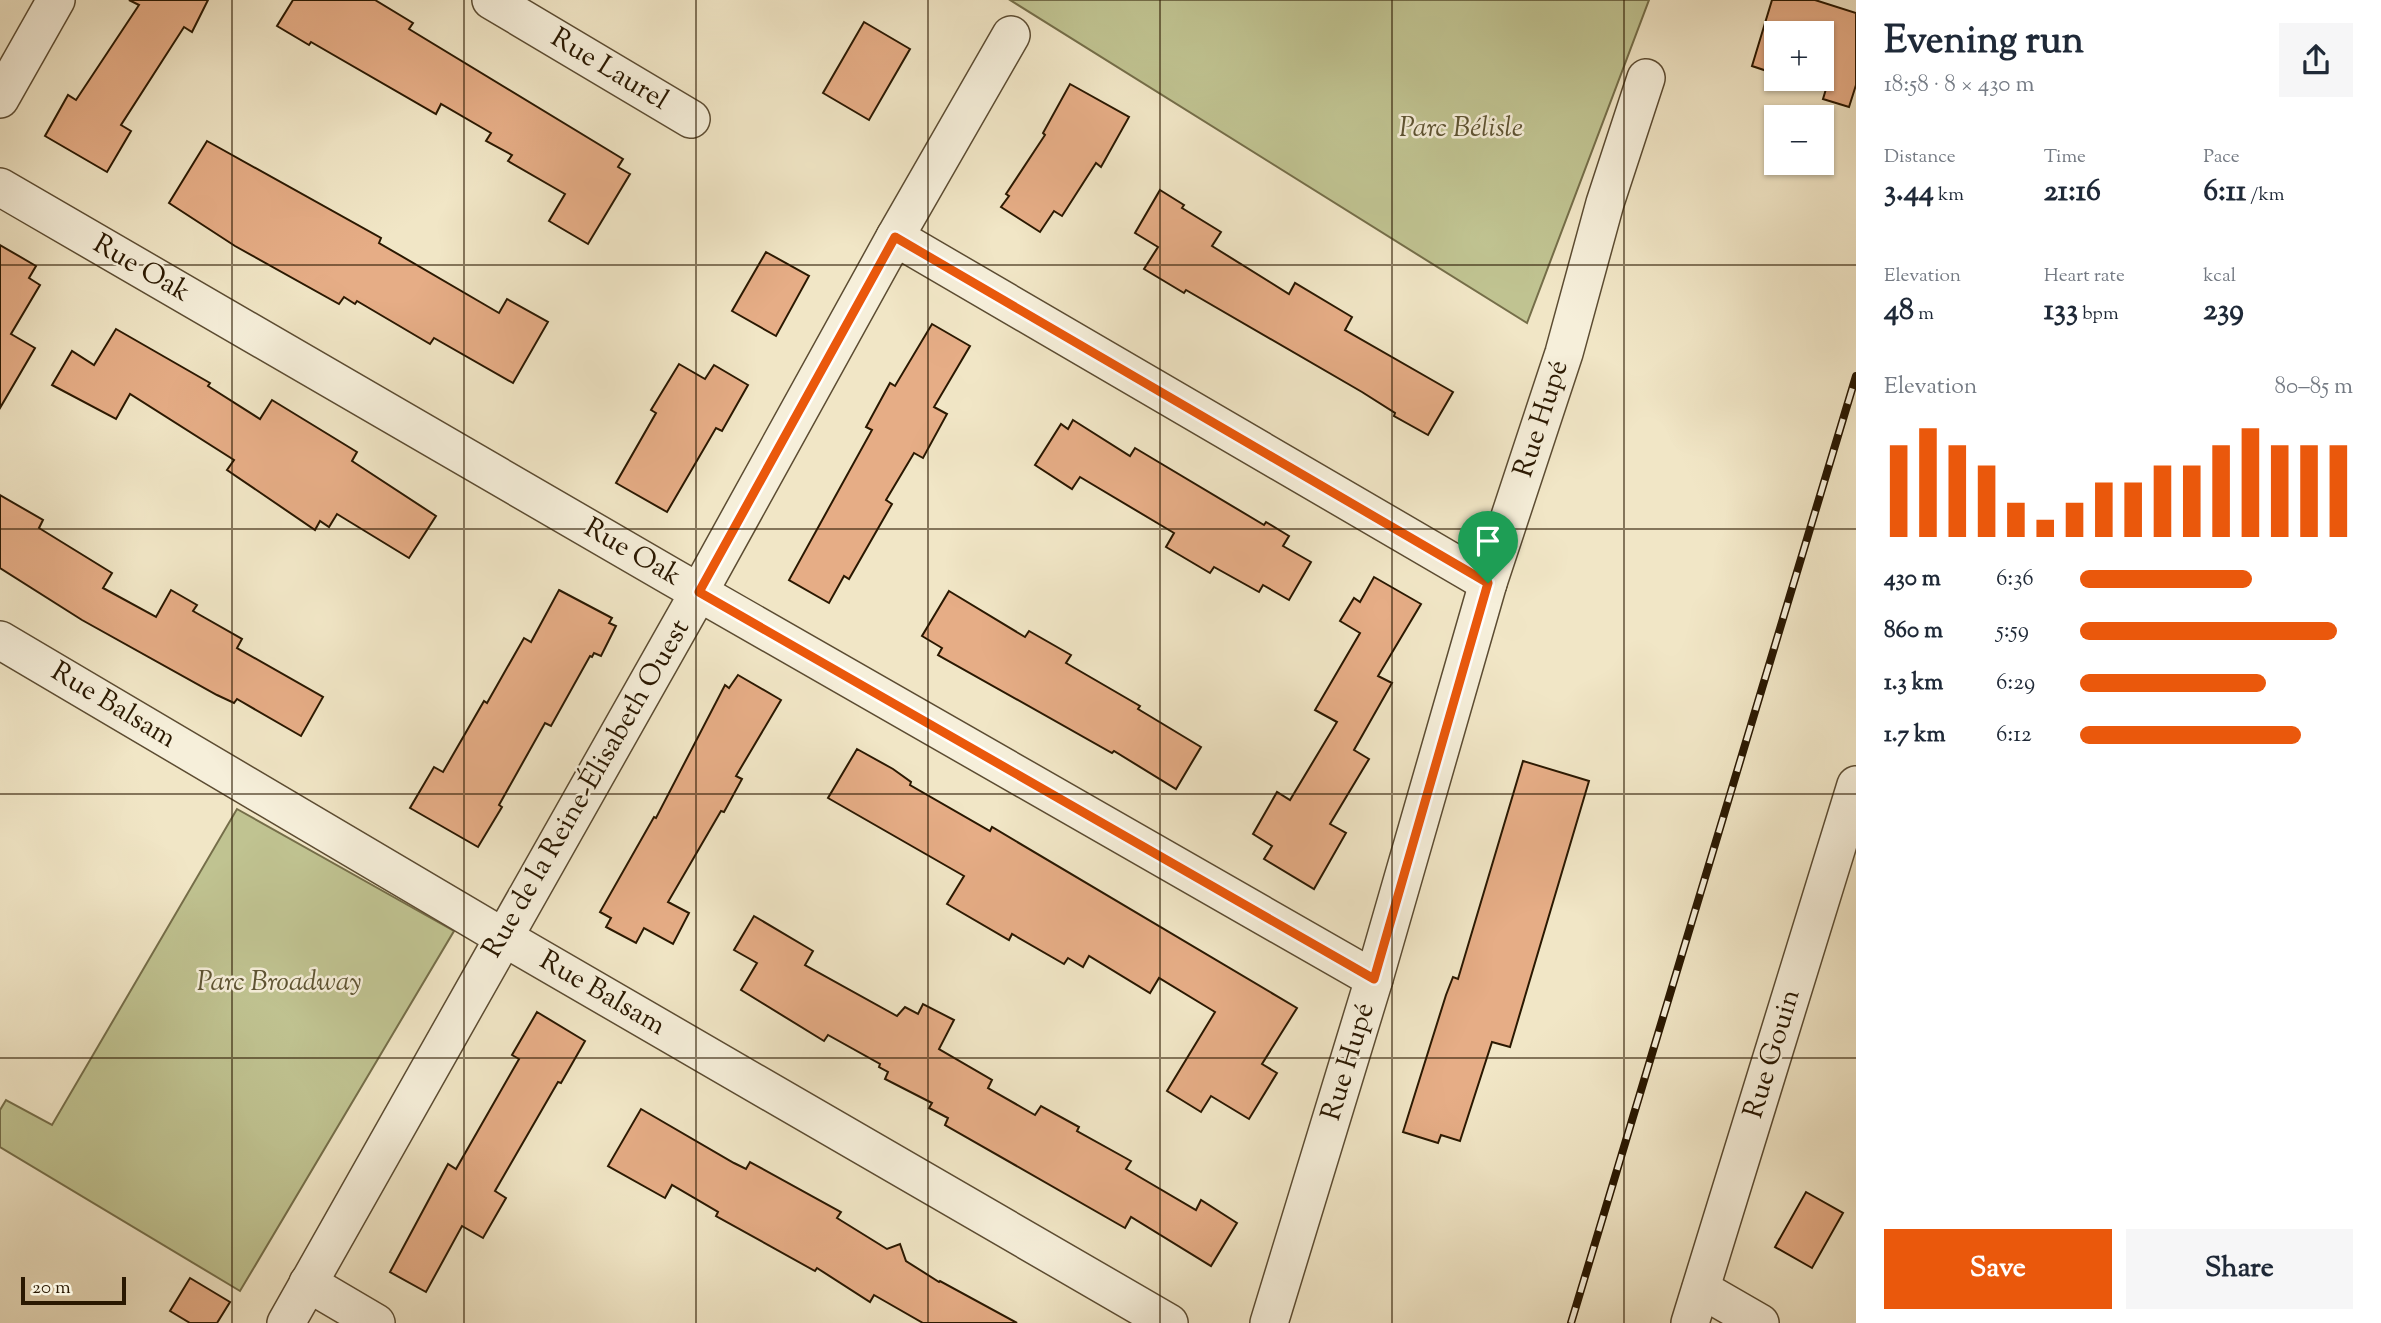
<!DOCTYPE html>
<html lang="en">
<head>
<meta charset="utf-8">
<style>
  :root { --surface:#fff; --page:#f6f6f7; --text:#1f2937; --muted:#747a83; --accent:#ea580c }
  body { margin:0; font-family:"Sorts Mill Goudy",serif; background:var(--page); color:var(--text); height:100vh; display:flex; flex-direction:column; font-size:26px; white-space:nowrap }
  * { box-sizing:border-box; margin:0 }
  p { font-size:23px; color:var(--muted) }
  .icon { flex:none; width:38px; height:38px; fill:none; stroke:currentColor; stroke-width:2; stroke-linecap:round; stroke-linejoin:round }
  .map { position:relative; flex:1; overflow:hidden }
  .drawer { display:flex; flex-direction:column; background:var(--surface); width:525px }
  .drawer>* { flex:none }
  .tools { position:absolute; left:1764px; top:21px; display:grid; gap:14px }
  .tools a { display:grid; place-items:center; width:70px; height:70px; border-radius:0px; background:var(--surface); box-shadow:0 2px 5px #0004; font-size:35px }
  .scale { position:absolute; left:21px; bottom:18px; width:105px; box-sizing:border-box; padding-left:7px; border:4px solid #2a1801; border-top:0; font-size:19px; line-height:24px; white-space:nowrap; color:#2a1801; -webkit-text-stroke:5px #f6efda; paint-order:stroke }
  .pin { position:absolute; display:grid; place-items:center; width:60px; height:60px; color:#fff; margin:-72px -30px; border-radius:50% 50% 50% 0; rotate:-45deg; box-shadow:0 0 7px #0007 }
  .pin .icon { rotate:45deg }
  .round { display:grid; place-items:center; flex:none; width:74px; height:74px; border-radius:0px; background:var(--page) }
  .summary { display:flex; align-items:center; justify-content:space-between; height:119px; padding:0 28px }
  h1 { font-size:38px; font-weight:700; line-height:52px }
  .figures { display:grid; grid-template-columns:repeat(3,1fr); gap:10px; height:119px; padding:7px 28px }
  .figures div { display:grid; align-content:center }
  .figures b { font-size:30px; font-weight:700 }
  .figures small { font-size:19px; font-weight:400 }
  .figures p { font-size:19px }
  .chart { height:196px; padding:14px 28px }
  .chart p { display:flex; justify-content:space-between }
  .chart svg { width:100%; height:126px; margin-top:7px; stroke:var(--accent); stroke-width:6 }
  .cta { display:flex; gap:14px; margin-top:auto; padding:14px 28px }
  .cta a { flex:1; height:80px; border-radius:0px; background:var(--accent); color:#fff; font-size:28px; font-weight:700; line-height:80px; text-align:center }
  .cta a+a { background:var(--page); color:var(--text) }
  ul { padding:0 28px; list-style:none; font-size:23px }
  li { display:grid; grid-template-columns:112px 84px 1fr; align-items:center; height:52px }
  li i { height:18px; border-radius:9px; background:var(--accent) }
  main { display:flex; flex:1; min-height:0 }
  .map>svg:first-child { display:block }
  .green { fill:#c0c391; stroke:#756e49; stroke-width:2 }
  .building { fill:#e6ad86; stroke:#2a1801; stroke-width:2 }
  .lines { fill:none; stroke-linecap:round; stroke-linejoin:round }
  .minor-casing { stroke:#5c4c32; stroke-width:40 }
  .minor { stroke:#f6efda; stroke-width:37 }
  .rail-casing { stroke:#2a1801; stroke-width:8 }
  .rail { stroke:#f6efda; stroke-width:5; stroke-dasharray:16; stroke-linecap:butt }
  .route-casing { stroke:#fff; stroke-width:14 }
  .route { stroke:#ea580c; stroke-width:9 }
  .grid { fill:none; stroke:#2a1801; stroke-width:2; stroke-opacity:0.55 }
  .labels { text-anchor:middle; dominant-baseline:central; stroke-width:5; stroke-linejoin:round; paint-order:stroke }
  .street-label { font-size:28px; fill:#2a1801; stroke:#f6efda }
  .park-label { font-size:28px; font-style:italic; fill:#5e5433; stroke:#f6efda }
</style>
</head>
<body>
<main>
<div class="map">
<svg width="1856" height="1323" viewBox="0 0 1856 1323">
  <rect width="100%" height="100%" fill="#f1e6c6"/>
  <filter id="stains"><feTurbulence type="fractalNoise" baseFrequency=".00286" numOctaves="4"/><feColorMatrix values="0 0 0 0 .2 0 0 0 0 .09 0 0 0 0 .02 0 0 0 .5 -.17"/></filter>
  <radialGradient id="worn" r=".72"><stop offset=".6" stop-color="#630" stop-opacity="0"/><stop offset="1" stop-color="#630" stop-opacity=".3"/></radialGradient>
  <g class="green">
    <polygon points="1010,0 1649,0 1527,323"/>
    <polygon points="237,809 454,931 240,1291 0,1147 0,1110 6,1100 52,1125"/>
  </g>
  <g class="building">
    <polygon points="129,0 208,0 192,32 184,27 121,125 131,131 107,172 45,136 68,95 76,100 139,5"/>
    <polygon points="293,0 375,0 413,23 409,29 623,159 618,167 630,174 588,244 549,221 565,194 508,161 512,155 486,141 491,133 441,104 436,114 311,42 309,45 277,26"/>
    <polygon points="1772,0 1815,0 1856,13 1856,85 1849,107 1823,99 1826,89 1793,79 1822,79 1822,33 1776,33 1776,74 1752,66"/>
    <polygon points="864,22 910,49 869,120 823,93"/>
    <polygon points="1070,84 1129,117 1101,167 1096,163 1062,216 1054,211 1040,232 1001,207 1009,196 1006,194 1045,135 1043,133"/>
    <polygon points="207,141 381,238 379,243 499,313 507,299 548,322 513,383 434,338 430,344 357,301 355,304 344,297 339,304 235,246 169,203"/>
    <polygon points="1160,190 1184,205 1182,208 1221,232 1212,246 1289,294 1295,283 1352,317 1345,330 1453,392 1428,435 1394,416 1395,413 1362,392 1186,290 1184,293 1144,269 1158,247 1135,233"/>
    <polygon points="0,245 36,266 29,278 40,285 11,334 35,348 0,408"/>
    <polygon points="766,252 809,276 776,336 732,311"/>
    <polygon points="932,324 970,346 934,407 947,414 923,458 914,453 886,500 892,504 849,579 844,576 829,603 789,580 872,430 866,427 890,383 895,386"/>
    <polygon points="116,329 210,383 208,386 260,419 272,400 357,452 352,461 436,516 409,558 337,514 329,527 320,521 315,530 227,470 234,460 130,394 116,419 52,385 72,351 94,365"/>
    <polygon points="679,364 705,379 714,365 748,385 722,431 716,428 667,512 616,483 656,413 651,410"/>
    <polygon points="1073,420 1130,456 1135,448 1264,525 1266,522 1289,536 1283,546 1311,562 1289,600 1263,585 1259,592 1214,567 1210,573 1166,547 1174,533 1080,477 1072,489 1035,465 1061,424 1068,429"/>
    <polygon points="0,495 43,520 39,528 112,573 103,588 156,617 171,590 197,605 193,611 242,639 237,648 323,697 301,736 237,699 234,703 217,695 82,620 0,568"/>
    <polygon points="1374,577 1421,604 1378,676 1392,683 1354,750 1369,759 1330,824 1346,833 1314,889 1264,859 1272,846 1253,834 1277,792 1290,800 1337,722 1315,710 1360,633 1340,621 1354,598 1360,602"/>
    <polygon points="559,590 612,618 609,623 616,626 601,656 594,653 592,657 590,656 551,726 545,723 499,805 502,807 478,847 410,808 434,767 443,772 484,701 487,703 524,638 531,642"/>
    <polygon points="949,591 1025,637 1029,631 1071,655 1066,663 1140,706 1138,709 1201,747 1176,789 1114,751 1112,753 938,655 942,648 922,636"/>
    <polygon points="738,675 781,700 736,776 742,779 724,812 721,811 668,902 689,913 673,944 644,928 636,943 606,927 611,918 600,912 654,817 656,818 725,685 729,688"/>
    <polygon points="857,749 893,769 911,782 910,785 990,831 992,827 1297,1008 1262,1064 1277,1073 1249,1119 1211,1096 1201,1112 1167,1091 1215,1012 1159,978 1150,993 1089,956 1083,967 1068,958 1064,964 1012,934 1009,940 947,904 964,876 828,798"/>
    <polygon points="1523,761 1589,781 1510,1047 1492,1042 1460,1141 1441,1135 1438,1143 1403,1132 1446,995 1453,977 1458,979"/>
    <polygon points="754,916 813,951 805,965 897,1016 905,1007 918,1014 923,1004 954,1020 939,1049 992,1080 988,1088 1035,1115 1041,1106 1079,1127 1077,1131 1131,1161 1126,1169 1196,1210 1201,1200 1237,1223 1211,1266 1131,1217 1125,1228 945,1125 948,1118 929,1108 932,1103 885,1079 888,1072 879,1067 880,1064 828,1035 824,1041 741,990 757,963 734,950"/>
    <polygon points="537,1012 585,1041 561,1083 558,1082 495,1191 506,1198 483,1238 462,1226 426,1292 390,1272 448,1164 456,1169 519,1059 512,1055"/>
    <polygon points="641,1109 734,1163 746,1169 750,1162 841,1212 837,1218 887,1249 900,1244 906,1261 939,1282 940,1281 1017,1323 923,1323 874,1295 870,1302 817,1268 815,1271 716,1216 718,1212 672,1185 665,1198 608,1166"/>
    <polygon points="1806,1192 1843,1213 1812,1268 1775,1247"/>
    <polygon points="190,1278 230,1302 217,1323 190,1323 170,1311"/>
  </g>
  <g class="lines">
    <defs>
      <g id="minor">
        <polyline points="491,0 691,119"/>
        <polyline points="0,99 56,0"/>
        <polyline points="0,187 672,577 1374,979"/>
        <polyline points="895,237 1488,583"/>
        <polyline points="0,640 503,937 1169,1323"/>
        <polyline points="308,1283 376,1323"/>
        <polyline points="1701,1289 1760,1323"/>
        <polyline points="286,1323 699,592 895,237 1011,35"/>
        <polyline points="1269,1323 1374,979 1488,583 1564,353 1605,203 1646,78"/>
        <polyline points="1690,1323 1856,785"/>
      </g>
    </defs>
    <use href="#minor" class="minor-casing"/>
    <use href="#minor" class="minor"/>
    <defs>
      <polyline id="rail" points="1571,1323 1856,376"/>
    </defs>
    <use href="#rail" class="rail-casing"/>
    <use href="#rail" class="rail"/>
  </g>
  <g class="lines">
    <defs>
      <polygon id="route" points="895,237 1488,583 1374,979 699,592"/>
    </defs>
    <use href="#route" class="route-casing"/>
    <use href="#route" class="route"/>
  </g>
  <path class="grid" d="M232,0V1323M464,0V1323M696,0V1323M928,0V1323M1160,0V1323M1392,0V1323M1624,0V1323M0,265H1856M0,529H1856M0,794H1856M0,1058H1856"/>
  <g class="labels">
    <g class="street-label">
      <text transform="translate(609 70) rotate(31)">Rue Laurel</text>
      <text transform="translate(141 269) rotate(30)">Rue Oak</text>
      <text transform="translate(1542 419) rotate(-72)">Rue Hupé</text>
      <text transform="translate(632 553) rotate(30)">Rue Oak</text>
      <text transform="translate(113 706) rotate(31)">Rue Balsam</text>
      <text transform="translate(587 789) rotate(-60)">Rue de la Reine-Élisabeth Ouest</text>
      <text transform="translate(602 994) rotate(30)">Rue Balsam</text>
      <text transform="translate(1773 1054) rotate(-73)">Rue Gouin</text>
      <text transform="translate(1349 1062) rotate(-73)">Rue Hupé</text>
    </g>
    <g class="park-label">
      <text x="1461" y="129">Parc Bélisle</text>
      <text x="279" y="983">Parc Broadway</text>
    </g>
  </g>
  <rect width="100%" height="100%" filter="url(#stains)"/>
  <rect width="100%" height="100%" fill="url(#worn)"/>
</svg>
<div class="tools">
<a>+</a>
<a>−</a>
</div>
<div class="scale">20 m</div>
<div class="pin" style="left:1488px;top:583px;background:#1e9e55"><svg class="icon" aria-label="arrive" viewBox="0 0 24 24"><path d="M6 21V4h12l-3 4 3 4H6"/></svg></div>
</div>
<section class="drawer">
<div class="summary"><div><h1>Evening run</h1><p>18:58 · 8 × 430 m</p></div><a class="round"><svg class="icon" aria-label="share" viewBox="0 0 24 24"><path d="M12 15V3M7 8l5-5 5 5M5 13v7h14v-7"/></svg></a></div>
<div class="figures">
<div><p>Distance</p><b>3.44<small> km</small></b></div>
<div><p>Time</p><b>21:16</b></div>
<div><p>Pace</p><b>6:11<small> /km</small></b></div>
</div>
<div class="figures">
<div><p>Elevation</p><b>48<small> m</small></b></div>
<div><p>Heart rate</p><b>133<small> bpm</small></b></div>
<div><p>kcal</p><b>239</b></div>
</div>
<div class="chart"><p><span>Elevation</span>80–85 m</p>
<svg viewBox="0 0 160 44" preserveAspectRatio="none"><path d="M5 44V12M15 44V6M25 44V12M35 44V19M45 44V32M55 44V38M65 44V32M75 44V25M85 44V25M95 44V19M105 44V19M115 44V12M125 44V6M135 44V12M145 44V12M155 44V12"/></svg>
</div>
<ul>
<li><b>430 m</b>6:36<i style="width:63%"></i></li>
<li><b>860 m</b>5:59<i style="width:94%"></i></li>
<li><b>1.3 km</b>6:29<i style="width:68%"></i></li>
<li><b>1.7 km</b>6:12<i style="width:81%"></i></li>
</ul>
<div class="cta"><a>Save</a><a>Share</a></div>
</section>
</main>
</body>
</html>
